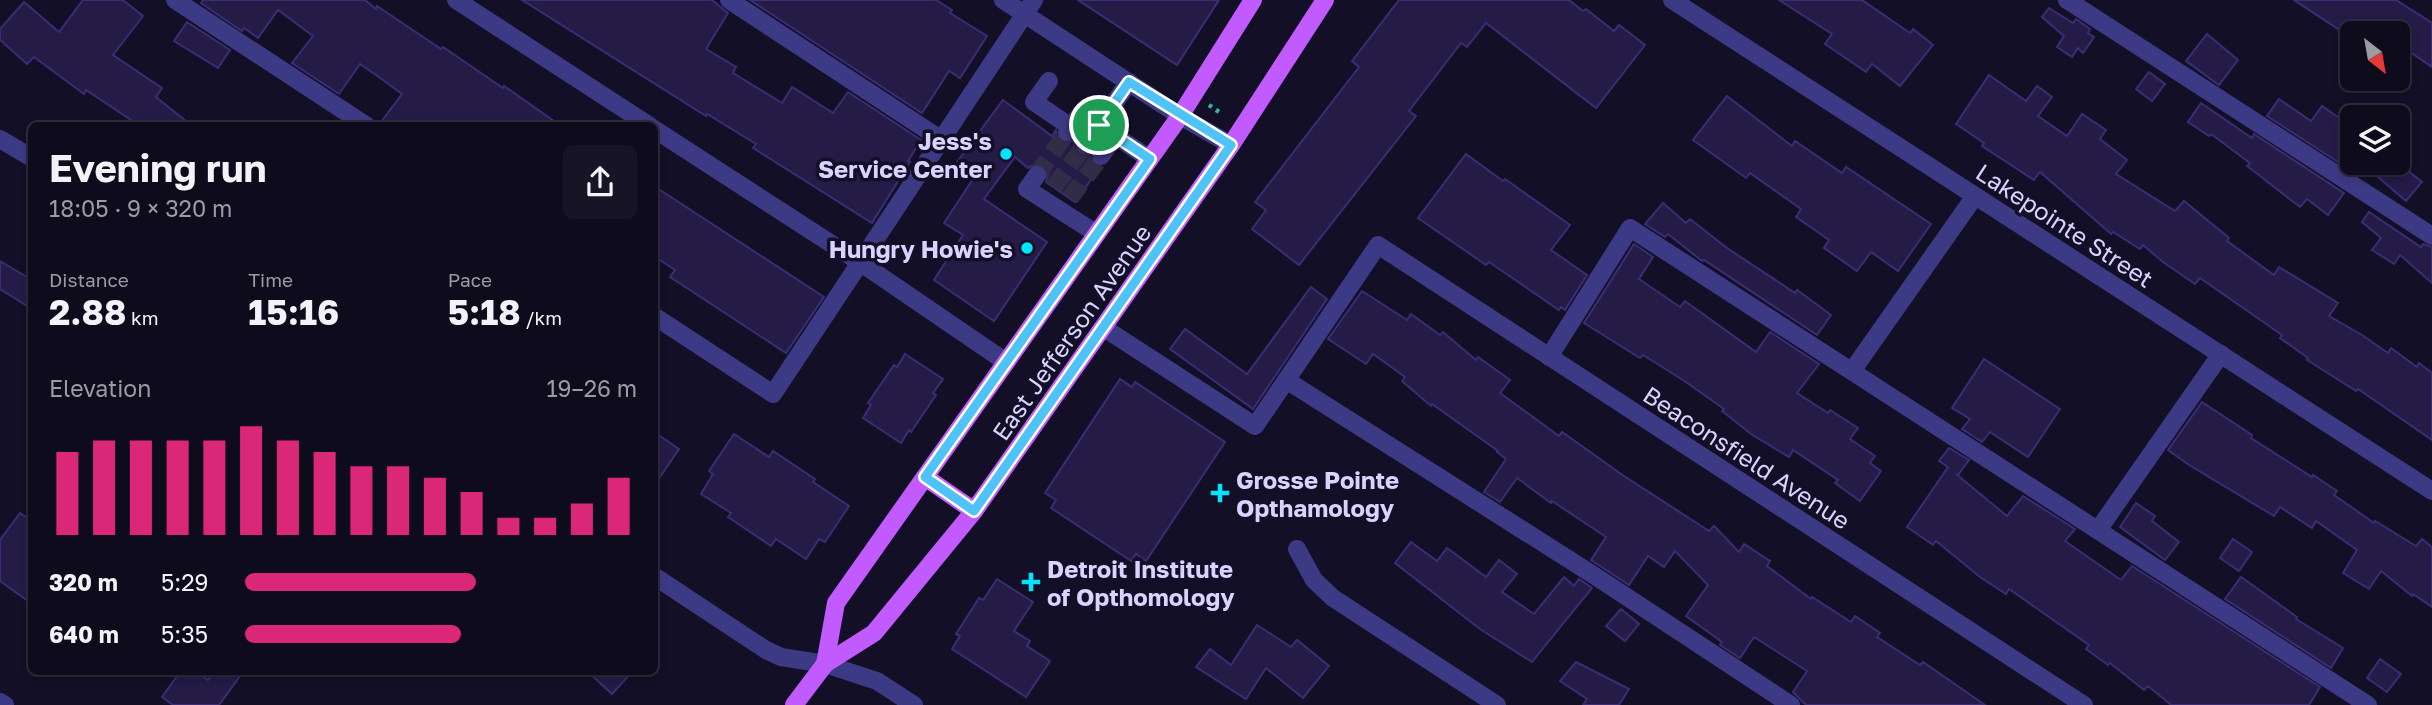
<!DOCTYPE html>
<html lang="en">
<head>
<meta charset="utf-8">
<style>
  :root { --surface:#0e0b1c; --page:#171425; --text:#f1f3f6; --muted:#9b9ba3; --line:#2e2b3b; --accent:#db2777 }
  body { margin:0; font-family:"Golos Text",sans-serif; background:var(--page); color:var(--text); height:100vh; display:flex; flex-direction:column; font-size:26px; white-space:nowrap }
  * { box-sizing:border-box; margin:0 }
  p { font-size:23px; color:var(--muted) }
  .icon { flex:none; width:38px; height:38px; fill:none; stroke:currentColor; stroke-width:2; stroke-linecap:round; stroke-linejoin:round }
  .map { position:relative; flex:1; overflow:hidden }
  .drawer { position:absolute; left:28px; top:122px; width:630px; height:553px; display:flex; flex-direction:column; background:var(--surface); border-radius:10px; box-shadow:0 4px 10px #0003,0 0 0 2px var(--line) }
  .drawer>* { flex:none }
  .needle { width:46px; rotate:149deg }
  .buttons { position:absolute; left:2340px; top:21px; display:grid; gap:14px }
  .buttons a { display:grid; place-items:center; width:70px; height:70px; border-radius:10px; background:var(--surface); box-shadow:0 4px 10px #0003,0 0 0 2px var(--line); font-size:35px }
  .pin { position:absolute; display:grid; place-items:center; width:60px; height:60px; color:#fff; margin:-30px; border:4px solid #fff; border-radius:50%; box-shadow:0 2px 7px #0007 }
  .round { display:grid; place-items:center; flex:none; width:74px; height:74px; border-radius:10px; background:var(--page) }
  .summary { display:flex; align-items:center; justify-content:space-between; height:119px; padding:0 21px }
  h1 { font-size:38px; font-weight:700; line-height:52px }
  .figures { display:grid; grid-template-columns:repeat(3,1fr); gap:10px; height:119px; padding:7px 21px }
  .figures div { display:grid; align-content:center }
  .figures b { font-size:35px; font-weight:700 }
  .figures small { font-size:19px; font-weight:400 }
  .figures p { font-size:19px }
  .chart { height:196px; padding:14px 21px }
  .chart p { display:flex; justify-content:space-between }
  .chart svg { width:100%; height:126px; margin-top:7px; stroke:var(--accent); stroke-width:6 }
  ul { padding:0 21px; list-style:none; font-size:23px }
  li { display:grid; grid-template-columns:112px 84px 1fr; align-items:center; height:52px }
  li i { height:18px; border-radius:9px; background:var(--accent) }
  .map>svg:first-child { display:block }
  .building { fill:#241b47; stroke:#3b2d73; stroke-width:2 }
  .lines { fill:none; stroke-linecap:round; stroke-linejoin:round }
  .minor-tunnel { stroke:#312d47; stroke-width:18; stroke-dasharray:18 9; stroke-linecap:butt }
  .path { stroke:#2fb8b0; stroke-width:4.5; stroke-dasharray:3.5 5; stroke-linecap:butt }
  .minor { stroke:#3d3a85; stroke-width:18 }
  .major { stroke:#c25bff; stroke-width:18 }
  .route-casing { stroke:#fff; stroke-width:14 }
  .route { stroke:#4fc3f7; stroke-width:9 }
  .poi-dot { fill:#00e5ff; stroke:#130f26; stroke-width:2.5 }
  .labels { text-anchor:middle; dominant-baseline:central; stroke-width:7; stroke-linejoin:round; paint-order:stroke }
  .poi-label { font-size:24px; font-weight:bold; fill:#d9d4ff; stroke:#130f26; text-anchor:end }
  .street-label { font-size:24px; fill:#d9d4ff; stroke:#130f26 }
</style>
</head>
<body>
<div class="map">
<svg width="2432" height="705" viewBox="0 0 2432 705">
  <rect width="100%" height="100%" fill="#130f26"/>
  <g class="building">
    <polygon points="83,0 123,0 143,16 113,55 162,88 156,97 192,126 140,126 86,90 84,94 34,57 27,64 0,40 0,29 24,2 59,32"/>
    <polygon points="203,0 365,0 376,9 377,6 441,49 443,47 503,88 504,86 561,126 378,126 402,94 383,80 360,64 339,94 292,63 313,36 278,10 258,38 244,28 242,31 201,3"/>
    <polygon points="522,0 712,0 728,13 706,49 736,67 733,73 782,103 792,87 833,113 848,92 921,140 908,161 910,162 872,223 753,148 756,144 707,114 706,116"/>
    <polygon points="750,0 936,0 952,10 950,13 987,36 960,78 949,71 922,113"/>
    <polygon points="1078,0 1219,0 1177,65"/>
    <polygon points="1399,0 1569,0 1583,11 1586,9 1614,31 1619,25 1645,45 1596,108 1486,23 1467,47 1461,43 1409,111 1416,116 1299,265 1252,229 1266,210 1255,202 1359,67 1352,61"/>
    <polygon points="1779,0 1862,0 1910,33 1913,29 1933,45 1900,86 1872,64 1866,72 1825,44 1832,34"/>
    <polygon points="2294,0 2396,0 2432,23 2432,67 2410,52 2398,71 2398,33 2344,33"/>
    <polygon points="2049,8 2073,23 2076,19 2090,29 2088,33 2094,37 2083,53 2078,48 2072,57 2057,47 2064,36 2042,17"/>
    <polygon points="187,22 230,50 218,68 174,41"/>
    <polygon points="2207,34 2238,60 2219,85 2186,61"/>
    <polygon points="2149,72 2165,84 2152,101 2136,89"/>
    <polygon points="1989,75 2026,101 2037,86 2052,97 2038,116 2067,136 2082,114 2106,130 2100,139 2127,160 2116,174 2175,211 2184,201 2229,238 2227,241 2274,275 2279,267 2338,303 2329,316 2362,335 2388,353 2391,348 2417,367 2419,363 2432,373 2432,440 2358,389 2356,391 2307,360 2308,358 2280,338 2282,335 2200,278 2195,284 2163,262 2143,245 2140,249 2113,232 2111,234 2040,172 2034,180 1982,146 1984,143 1956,124"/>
    <polygon points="1727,96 1792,146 1795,141 1842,173 1846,167 1931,224 1898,271 1871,252 1857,271 1824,248 1829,240 1796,217 1801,209 1750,173 1746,178 1693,140"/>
    <polygon points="2279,99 2311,121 2322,106 2352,127 2352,163 2398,163 2422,182 2406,201 2365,166 2358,175 2267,116"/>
    <polygon points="1003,100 1052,136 1056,130 1057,137 1061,141 1066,143 1075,140 1074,149 1078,154 1090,155 1091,161 1100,167 1075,202 1046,182 1048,175 1044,166 1037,164 1028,168 1015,157 984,199 1047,242 994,321 934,280 963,235 944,223 973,179 954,166"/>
    <polygon points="2201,103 2252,138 2254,134 2344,193 2328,215 2307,199 2300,207 2247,166 2250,163 2211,134 2209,136 2188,122"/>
    <polygon points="1466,154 1503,181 1505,179 1570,225 1551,250 1587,275 1565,310 1561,307 1559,310 1489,262 1486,265 1418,218"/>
    <polygon points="654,186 824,297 786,353 670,277 675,270 654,256"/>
    <polygon points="1663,203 1686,223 1690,219 1727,248 1795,293 1797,290 1831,315 1817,335 1704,260 1702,261 1668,234 1665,237 1645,224"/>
    <polygon points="2369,212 2421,247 2423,244 2432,247 2432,283 2400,255 2394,264 2372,250 2381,238 2362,222"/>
    <polygon points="1634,244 1653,257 1639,279 1680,307 1685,301 1756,352 1770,332 1819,364 1797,393 1828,413 1830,410 1858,428 1850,439 1875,456 1870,463 1881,471 1860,501 1835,483 1838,480 1793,450 1789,457 1751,434 1722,411 1724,409 1683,380 1643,355 1640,358 1584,323"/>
    <polygon points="0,261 32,280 32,309 0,289"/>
    <polygon points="1311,287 1327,299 1253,409 1170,349 1185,329 1247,374"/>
    <polygon points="1362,291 1407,320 1411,314 1440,335 1443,332 1476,360 1478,357 1510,380 1500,393 1559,436 1562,432 1624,476 1709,531 1714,526 1739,552 1744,544 1770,561 1767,566 1811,599 1812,597 1851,622 1855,616 1880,633 1877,637 1920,665 1923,662 1985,705 1806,705 1793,692 1807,671 1754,637 1740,658 1720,645 1722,642 1686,616 1708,585 1675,551 1664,567 1648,556 1629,585 1591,560 1606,537 1552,501 1551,503 1517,478 1500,502 1484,492 1506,459 1497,452 1498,451 1432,404 1431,406 1402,381 1405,377 1373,354 1366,364 1328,339"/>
    <polygon points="905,354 943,379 933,393 936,395 911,432 909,430 901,443 863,418 871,405 868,403 894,365 897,367"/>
    <polygon points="1984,359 2060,409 2028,457 1990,432 1982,442 1962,429 1970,419 1952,408"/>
    <polygon points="1120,379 1132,387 1135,382 1225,442 1146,561 1136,554 1131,561 1051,508 1056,500 1045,493"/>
    <polygon points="2202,402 2252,435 2251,438 2312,477 2313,475 2337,491 2334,495 2374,523 2375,521 2416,546 2422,539 2432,547 2432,607 2413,594 2412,596 2381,571 2369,589 2343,573 2357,550 2316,521 2312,528 2280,507 2274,516 2189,465 2168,450"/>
    <polygon points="654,432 679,449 654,486"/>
    <polygon points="734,434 769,457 773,451 815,479 813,482 849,506 825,542 819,539 806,559 776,539 771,546 728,517 731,513 701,494 713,474 709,471"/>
    <polygon points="1949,448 1969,460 1958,475 1956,474 2007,516 2023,496 2075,529 2065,541 2121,580 2132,566 2320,687 2309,705 2171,705 2148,686 2144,690 2110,663 2108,665 2086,649 2089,645 2009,589 2006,594 1980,577 1936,541 1933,545 1907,527 1948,467 1939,461"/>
    <polygon points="2136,503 2155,516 2152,521 2179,542 2165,560 2120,527"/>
    <polygon points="20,513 32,521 32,604 0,581 0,540"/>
    <polygon points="2233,539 2252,552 2239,571 2220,558"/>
    <polygon points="1411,542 1437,561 1447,548 1486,577 1499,560 1517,574 1502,592 1534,614 1564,577 1574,586 1579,579 1592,588 1532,662 1480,629 1395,563"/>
    <polygon points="2241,577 2297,617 2296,619 2343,648 2331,668 2225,599"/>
    <polygon points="997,579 1033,602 1014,631 1030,641 1027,646 1050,661 1026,697 952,649 960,636 956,634 979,598 983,600"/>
    <polygon points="1621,609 1639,624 1625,641 1606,626"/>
    <polygon points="1257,625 1291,647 1297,640 1329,666 1303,698 1266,668 1246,699 1196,667 1210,649 1231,665"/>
    <polygon points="2380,659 2401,674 2387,692 2367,678"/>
    <polygon points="1576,662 1629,689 1619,705 1583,705 1587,699 1560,681"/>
    <polygon points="180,672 197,672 208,680 213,672 243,672 219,705 173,705 162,697"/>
    <polygon points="588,672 632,672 612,694"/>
  </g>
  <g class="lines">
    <g class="minor-tunnel">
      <polyline points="1037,175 1067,132"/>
      <polyline points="1054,187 1085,145"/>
      <polyline points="1070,198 1101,156"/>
    </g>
    <polyline class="path" points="1209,105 1222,114"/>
    <g class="minor">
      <polyline points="175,0 367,126"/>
      <polyline points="456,0 650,126"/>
      <polyline points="729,0 942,140"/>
      <polyline points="1003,0 1180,116 1231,145"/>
      <polyline points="1672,0 2432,491"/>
      <polyline points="2067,0 2432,236"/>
      <polyline points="1049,81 1034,102 1071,127"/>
      <polyline points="1129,82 1099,125 1150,159"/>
      <polyline points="654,129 861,263 1006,362"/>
      <polyline points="1067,132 1081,113 1099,125 1085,145"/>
      <polyline points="0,139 32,158"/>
      <polyline points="1101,156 1115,136"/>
      <polyline points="1037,175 1027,189 1097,234"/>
      <polyline points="654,316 773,394 1034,0"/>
      <polyline points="1104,328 1255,426 1378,245 2084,705"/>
      <polyline points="1549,357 1630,228 2368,705"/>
      <polyline points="1852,371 1975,196"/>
      <polyline points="1286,380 1595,576 1791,705"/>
      <polyline points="2098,530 2221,354"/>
      <polyline points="1297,549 1314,580 1333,598 1497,705"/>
      <polyline points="654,576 766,650 781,657 825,664 877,681 914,705"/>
      <polyline points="0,702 5,705"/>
    </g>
    <g class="major">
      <polyline points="925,477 974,511"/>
      <polyline points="825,664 836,603 1180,116 1253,0"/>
      <polyline points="794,705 825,664 874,633 974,511 1231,145 1325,0"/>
    </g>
  </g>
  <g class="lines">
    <defs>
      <polygon id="route" points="1129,82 1231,145 974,511 925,477 1150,159 1099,125"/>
    </defs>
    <use href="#route" class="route-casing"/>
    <use href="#route" class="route"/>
  </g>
  <g class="poi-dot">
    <circle cx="1006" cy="154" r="7"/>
    <circle cx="1027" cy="248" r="7"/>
    <path d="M1216.5 482.5h7v7h7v7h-7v7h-7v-7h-7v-7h7z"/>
    <path d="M1027.5 571.5h7v7h7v7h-7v7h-7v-7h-7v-7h7z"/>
  </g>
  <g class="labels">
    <g class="poi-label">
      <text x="992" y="140">Jess's<tspan x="992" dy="28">Service Center</tspan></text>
      <text x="1013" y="248">Hungry Howie's</text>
      <text x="1236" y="479" text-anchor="start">Grosse Pointe<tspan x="1236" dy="28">Opthamology</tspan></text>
      <text x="1047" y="568" text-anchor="start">Detroit Institute<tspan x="1047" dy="28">of Opthomology</tspan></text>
    </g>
    <g class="street-label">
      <text transform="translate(2065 225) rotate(33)">Lakepointe Street</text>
      <text transform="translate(1071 332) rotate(-55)">East Jefferson Avenue</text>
      <text transform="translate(1747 457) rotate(33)">Beaconsfield Avenue</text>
    </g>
  </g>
</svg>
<div class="buttons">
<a><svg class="needle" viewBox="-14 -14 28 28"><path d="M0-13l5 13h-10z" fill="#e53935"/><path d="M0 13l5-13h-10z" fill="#9b9ba3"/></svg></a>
<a><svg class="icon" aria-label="layers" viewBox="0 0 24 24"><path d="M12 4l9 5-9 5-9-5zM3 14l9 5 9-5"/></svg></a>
</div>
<div class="pin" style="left:1099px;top:125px;background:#1e9e55"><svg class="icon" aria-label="arrive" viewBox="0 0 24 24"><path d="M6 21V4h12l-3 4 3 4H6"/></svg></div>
<section class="drawer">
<div class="summary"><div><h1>Evening run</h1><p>18:05 · 9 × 320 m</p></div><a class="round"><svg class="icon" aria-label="share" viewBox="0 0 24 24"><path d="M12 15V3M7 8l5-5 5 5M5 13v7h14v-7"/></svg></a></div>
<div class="figures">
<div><p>Distance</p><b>2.88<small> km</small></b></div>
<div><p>Time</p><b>15:16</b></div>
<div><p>Pace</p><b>5:18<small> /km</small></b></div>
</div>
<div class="chart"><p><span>Elevation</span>19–26 m</p>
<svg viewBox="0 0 160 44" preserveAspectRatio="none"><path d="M5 44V15M15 44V11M25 44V11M35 44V11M45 44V11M55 44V6M65 44V11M75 44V15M85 44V20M95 44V20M105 44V24M115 44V29M125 44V38M135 44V38M145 44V33M155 44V24"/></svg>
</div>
<ul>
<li><b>320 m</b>5:29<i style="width:59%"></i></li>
<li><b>640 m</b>5:35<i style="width:55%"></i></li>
</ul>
</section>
</div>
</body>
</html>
